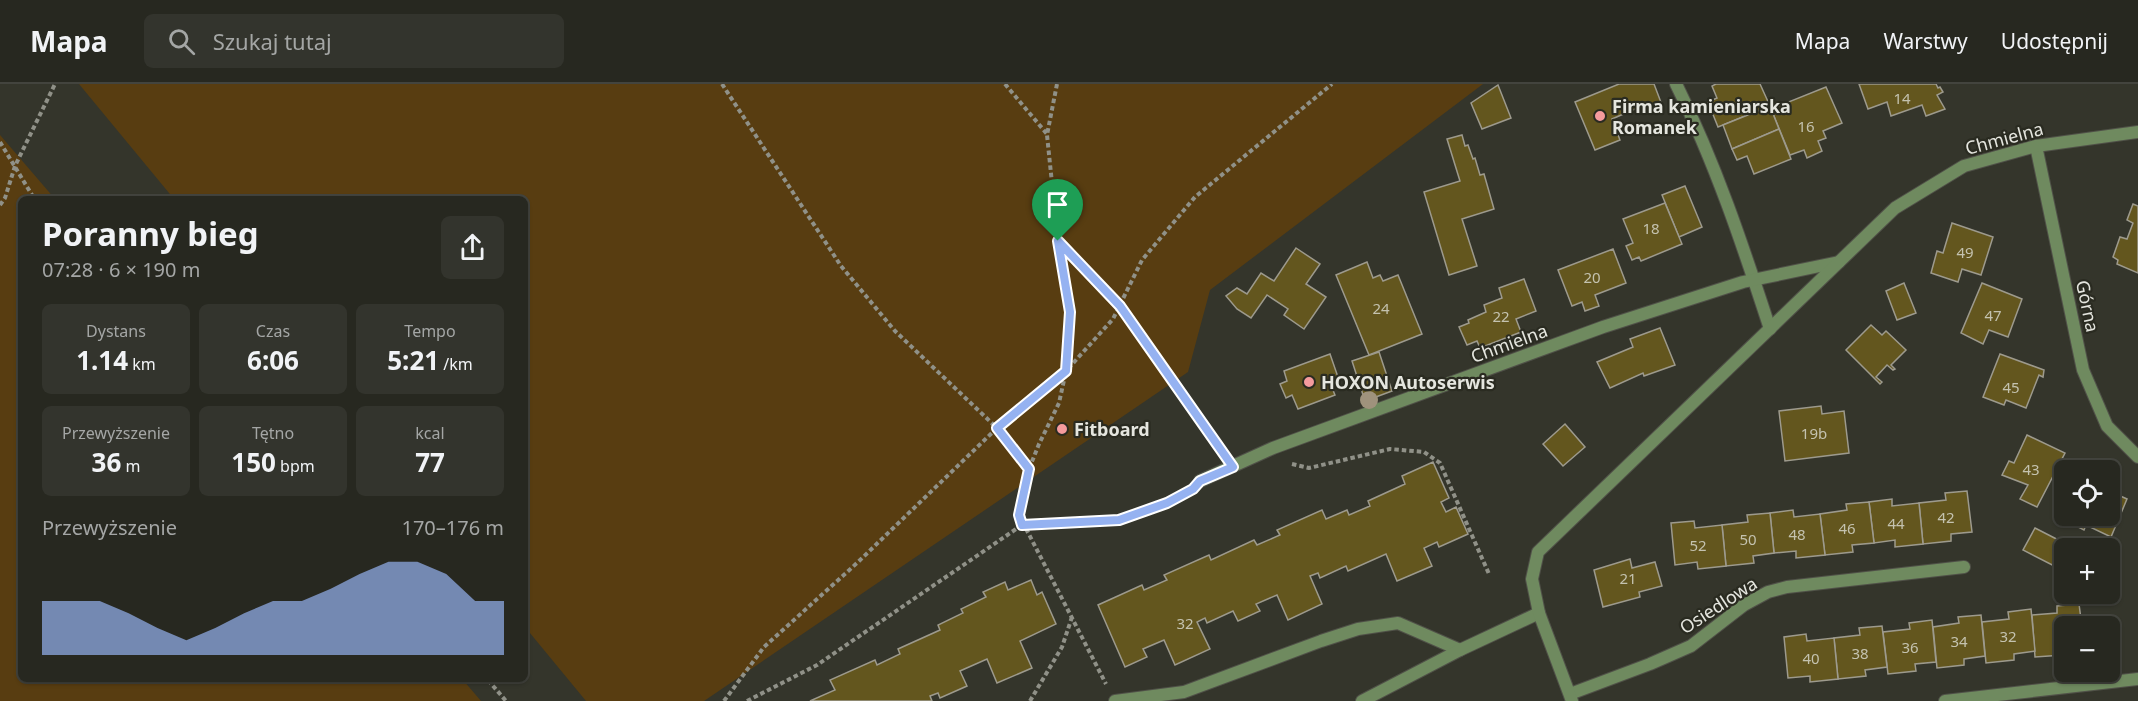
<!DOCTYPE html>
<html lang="pl">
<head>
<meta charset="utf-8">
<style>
  :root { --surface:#272820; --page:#33342d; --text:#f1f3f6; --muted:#a4a6a5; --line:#43443e; --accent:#95b2f1 }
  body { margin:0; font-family:"Noto Sans",sans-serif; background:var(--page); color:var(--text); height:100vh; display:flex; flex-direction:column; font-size:22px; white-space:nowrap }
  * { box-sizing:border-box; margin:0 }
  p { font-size:20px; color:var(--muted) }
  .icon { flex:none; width:33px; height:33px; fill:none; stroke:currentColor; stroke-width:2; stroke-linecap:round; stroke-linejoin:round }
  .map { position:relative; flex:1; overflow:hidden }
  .panel { position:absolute; left:18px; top:112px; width:510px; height:486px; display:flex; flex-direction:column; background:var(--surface); border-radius:9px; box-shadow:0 2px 4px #0004,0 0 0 2px var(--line) }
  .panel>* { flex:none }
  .fabs { position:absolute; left:2054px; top:376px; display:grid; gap:12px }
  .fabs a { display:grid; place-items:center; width:66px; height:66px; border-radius:9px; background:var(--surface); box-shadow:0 2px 4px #0004,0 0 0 2px var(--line); font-size:30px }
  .pin { position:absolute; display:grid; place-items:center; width:51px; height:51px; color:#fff; margin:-62px -26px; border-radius:50% 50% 50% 0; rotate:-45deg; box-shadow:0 0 6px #0007 }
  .pin .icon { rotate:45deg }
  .round { display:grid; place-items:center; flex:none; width:63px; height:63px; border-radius:9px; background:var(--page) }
  .headline { display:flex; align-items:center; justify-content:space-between; height:102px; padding:0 24px }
  h1 { font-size:33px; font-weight:700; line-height:45px }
  .figures { display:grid; grid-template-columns:repeat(3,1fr); gap:9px; height:102px; padding:6px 24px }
  .figures div { display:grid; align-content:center; border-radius:9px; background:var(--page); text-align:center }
  .figures b { font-size:26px; font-weight:700 }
  .figures small { font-size:16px; font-weight:400 }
  .figures p { font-size:16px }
  .chart { height:168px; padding:12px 24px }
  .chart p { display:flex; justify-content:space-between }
  .chart svg { width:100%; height:108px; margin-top:6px; fill:var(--accent); opacity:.7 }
  header { display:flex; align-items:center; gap:36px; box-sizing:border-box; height:84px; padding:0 30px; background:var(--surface); border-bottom:2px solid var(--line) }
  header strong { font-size:28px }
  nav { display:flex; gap:33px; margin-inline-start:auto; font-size:21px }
  .search { width:420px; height:54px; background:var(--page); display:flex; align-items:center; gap:15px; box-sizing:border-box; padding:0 21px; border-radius:9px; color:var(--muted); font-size:22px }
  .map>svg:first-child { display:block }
  .green { fill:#583d11 }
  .building { fill:#63561e; stroke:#9d9a8d; stroke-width:1.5 }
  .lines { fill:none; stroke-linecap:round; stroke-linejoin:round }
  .lane-casing { stroke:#505148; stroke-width:14 }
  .street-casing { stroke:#505148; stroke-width:14 }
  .path { stroke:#909188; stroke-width:4; stroke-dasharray:4.5 3; stroke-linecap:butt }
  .lane { stroke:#6f8a5f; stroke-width:12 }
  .street { stroke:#6f8a5f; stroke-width:12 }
  .tree { fill:#9f927c }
  .route-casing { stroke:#fff; stroke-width:12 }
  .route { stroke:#95b2f1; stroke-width:8 }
  .poi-dot { fill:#f59b9d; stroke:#2a2b21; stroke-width:2 }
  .labels { text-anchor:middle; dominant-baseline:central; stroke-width:4.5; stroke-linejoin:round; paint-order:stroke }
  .number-label { font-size:15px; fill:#c4c2af }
  .poi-label { font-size:18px; font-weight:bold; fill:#e5e6df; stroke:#2a2b21; text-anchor:start }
  .street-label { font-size:18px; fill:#e5e6df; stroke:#2a2b21 }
</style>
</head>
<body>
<header>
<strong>Mapa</strong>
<div class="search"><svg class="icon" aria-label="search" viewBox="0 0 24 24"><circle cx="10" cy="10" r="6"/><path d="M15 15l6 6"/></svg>Szukaj tutaj</div>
<nav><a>Mapa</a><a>Warstwy</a><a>Udostępnij</a></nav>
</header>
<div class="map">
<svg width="2138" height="617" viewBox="0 0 2138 617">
  <rect width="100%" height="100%" fill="#34352b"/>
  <g class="green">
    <polygon points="79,0 1483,0 1210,206 1188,288 704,617 586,617 525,543 525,116 174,115"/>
    <polygon points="0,51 55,115 21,116 21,596 463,596 481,617 0,617"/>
  </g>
  <g class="building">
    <polygon points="1619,0 1654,0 1662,21 1644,29 1642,22 1612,35 1620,56 1595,66 1575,18"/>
    <polygon points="1716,0 1760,0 1770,22 1718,43 1708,18 1717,14 1712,2"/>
    <polygon points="1859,0 1936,0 1938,4 1940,3 1943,8 1937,11 1945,25 1926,32 1922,21 1891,32 1887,18 1868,25"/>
    <polygon points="1498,1 1511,34 1482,45 1471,19"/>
    <polygon points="1826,3 1842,39 1823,47 1826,54 1818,57 1822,67 1807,74 1804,66 1790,71 1771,25"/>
    <polygon points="1770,22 1779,45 1732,65 1723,41"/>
    <polygon points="1779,45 1791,75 1754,90 1747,72 1737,76 1732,65"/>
    <polygon points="1462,51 1465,62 1468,61 1473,75 1475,74 1480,91 1484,90 1494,125 1462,135 1477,182 1449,191 1424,108 1460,97 1447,55"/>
    <polygon points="1685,102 1702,143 1679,153 1662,111"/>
    <polygon points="1665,119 1682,160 1641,177 1639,173 1632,176 1626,162 1633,159 1623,135"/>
    <polygon points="2133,120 2138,122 2138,189 2117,180 2118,176 2113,173 2120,153 2127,155 2133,139 2127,136"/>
    <polygon points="1952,139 1993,153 1981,191 1962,185 1958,198 1931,189 1937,167 1943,169"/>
    <polygon points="1296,164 1320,180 1306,200 1326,213 1304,245 1284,231 1288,225 1267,211 1251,234 1237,225 1226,212 1237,204 1247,210 1261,189 1274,197"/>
    <polygon points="1613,165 1626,199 1595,211 1599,222 1585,227 1582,218 1572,222 1558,186"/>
    <polygon points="1367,178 1373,194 1380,191 1383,197 1398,191 1422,250 1369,271 1336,191"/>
    <polygon points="1524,195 1536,227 1516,235 1521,248 1480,264 1477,257 1467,261 1459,243 1469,239 1468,236 1486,228 1484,221 1502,214 1499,204"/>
    <polygon points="1904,199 1916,229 1897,236 1886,207"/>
    <polygon points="1982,199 2022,215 2008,253 1989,246 1983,260 1961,249"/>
    <polygon points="1871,241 1882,251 1886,247 1906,266 1891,281 1895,285 1893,286 1887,281 1876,293 1882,298 1880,300 1846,266"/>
    <polygon points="1660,244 1675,281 1644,292 1643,289 1610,304 1597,278 1633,263 1630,255"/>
    <polygon points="1379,268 1392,307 1365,317 1352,277"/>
    <polygon points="1330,270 1339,296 1330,299 1335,311 1298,325 1292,311 1286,314 1280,300 1287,297 1284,287"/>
    <polygon points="2000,270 2044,286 2043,293 2039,291 2026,324 2006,316 2004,321 1983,313"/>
    <polygon points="1821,322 1822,330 1844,327 1849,369 1785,377 1779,327"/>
    <polygon points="1565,340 1585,363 1563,382 1543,360"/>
    <polygon points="2027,351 2065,369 2037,423 2020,415 2028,401 2002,391 2009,377 2014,379"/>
    <polygon points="1433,378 1449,414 1441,418 1446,428 1456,423 1468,450 1439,463 1437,458 1424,464 1432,482 1397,497 1386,470 1348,487 1346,482 1320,494 1318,489 1310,492 1322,520 1288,536 1277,511 1256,520 1260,527 1238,537 1233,527 1207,539 1205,534 1197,538 1210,565 1175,581 1164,556 1143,565 1147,573 1125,583 1098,521 1142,501 1144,506 1167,496 1164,491 1209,471 1211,476 1254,456 1257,461 1280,451 1277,446 1322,426 1326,435 1347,426 1349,431 1370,422 1368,417 1405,400 1402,392"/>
    <polygon points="1967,407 1972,448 1951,450 1951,457 1923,460 1919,419 1946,416 1945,409"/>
    <polygon points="2109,407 2127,415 2111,453 2086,441 2084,446 2070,439 2073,432 2109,432"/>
    <polygon points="1892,415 1892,422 1919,419 1923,460 1895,463 1895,456 1874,459 1869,418"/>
    <polygon points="1869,418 1874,459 1852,461 1853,468 1825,471 1820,430 1847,426 1846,420"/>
    <polygon points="1793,426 1794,433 1820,430 1825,471 1796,474 1796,467 1774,469 1770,429"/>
    <polygon points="1770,429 1774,469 1753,472 1754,479 1726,482 1722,441 1748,438 1747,431"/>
    <polygon points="1694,437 1695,444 1722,441 1726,482 1698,485 1697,478 1675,481 1671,439"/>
    <polygon points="2035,444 2076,465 2064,465 2064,487 2023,466"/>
    <polygon points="1630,475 1632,484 1655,478 1662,502 1639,508 1640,513 1603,523 1594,486"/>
    <polygon points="1031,496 1037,511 1042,508 1056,540 1020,557 1032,584 997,599 987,575 960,587 967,602 940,614 938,609 930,612 932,617 810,617 835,606 830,596 875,576 877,581 900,570 898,565 940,546 938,541 963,529 961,525 986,513 983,508 1005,498 1008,506"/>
    <polygon points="2079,520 2082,543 2064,543 2063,571 2035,573 2032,531 2057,529 2057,522"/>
    <polygon points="2031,525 2035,567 2014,570 2014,576 1986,579 1982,538 2009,535 2008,528"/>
    <polygon points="1981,531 1985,572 1964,575 1964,581 1937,584 1933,543 1959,539 1958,533"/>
    <polygon points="1932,536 1936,578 1915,580 1916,587 1888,590 1883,548 1910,545 1909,539"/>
    <polygon points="1882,542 1887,583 1865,586 1866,592 1838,595 1834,554 1860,551 1859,544"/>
    <polygon points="1806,550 1807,557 1834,554 1838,595 1810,598 1810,592 1788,594 1784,553"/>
  </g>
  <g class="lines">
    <defs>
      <g id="lane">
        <path d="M1676,0C1715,78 1743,162 1770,245"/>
        <polyline points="1200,397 1273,364 1603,243 1743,198 1839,178"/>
        <polyline points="1115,617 1184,608 1321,557 1358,545 1398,539 1460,566"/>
      </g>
      <g id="street">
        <polyline points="2036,62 2083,286 2107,342 2138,373"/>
        <polyline points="1570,610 1650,580 1691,562 1744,521 1768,508 1787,503 1964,483"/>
        <polyline points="1362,617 1460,566 1539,529"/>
        <polyline points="1572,617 1539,529 1532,495 1538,468 1895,124 1964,82 2036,62 2138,48"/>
        <polyline points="1945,617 2138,595"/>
      </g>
    </defs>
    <use href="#lane" class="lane-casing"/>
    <use href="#street" class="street-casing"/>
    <g class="path">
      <polyline points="722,0 841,182 895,247 997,344 1029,385"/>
      <polyline points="1005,0 1047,50"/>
      <polyline points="1057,0 1047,51 1058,157 1070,228 1066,287 1059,319 1039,360 1029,385 1019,431 1106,600"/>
      <polyline points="0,58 35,116"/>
      <polyline points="0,121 5,114 15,82 55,0"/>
      <polyline points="1059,157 1120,222 1222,366"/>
      <polyline points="1292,380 1309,384 1390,365 1424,368 1440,379 1489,490"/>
      <polyline points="488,596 506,617"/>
      <polyline points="724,617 764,563 857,479 997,344 1066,287 1113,235 1142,176 1195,113 1332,0"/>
      <polyline points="747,617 817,581 1022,441 1119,436 1168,419 1183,410"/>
      <polyline points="1030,617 1062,563 1072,533"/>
    </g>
    <use href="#lane" class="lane"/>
    <use href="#street" class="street"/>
  </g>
  <circle class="tree" cx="1369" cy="316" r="9"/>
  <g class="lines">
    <defs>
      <polygon id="route" points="1058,157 1120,222 1233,383 1200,397 1193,405 1167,419 1119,436 1022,441 1019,431 1029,385 997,344 1066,287 1070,228"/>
    </defs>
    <use href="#route" class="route-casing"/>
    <use href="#route" class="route"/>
  </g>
  <g class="poi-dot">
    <circle cx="1600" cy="32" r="6"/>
    <circle cx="1309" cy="298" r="6"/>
    <circle cx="1062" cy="345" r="6"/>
  </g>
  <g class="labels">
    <g class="number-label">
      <text x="1902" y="14">14</text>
      <text x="1806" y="42">16</text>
      <text x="1651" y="144">18</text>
      <text x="1965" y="168">49</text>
      <text x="1592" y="193">20</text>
      <text x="1381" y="224">24</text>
      <text x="1993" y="231">47</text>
      <text x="1501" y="232">22</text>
      <text x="2011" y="303">45</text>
      <text x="1814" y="349">19b</text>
      <text x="2031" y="385">43</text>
      <text x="1946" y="433">42</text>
      <text x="1896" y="439">44</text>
      <text x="1847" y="444">46</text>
      <text x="1797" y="450">48</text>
      <text x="1748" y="455">50</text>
      <text x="1698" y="461">52</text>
      <text x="1628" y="494">21</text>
      <text x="1185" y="539">32</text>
      <text x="2008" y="552">32</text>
      <text x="1959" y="557">34</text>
      <text x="1910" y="563">36</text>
      <text x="1860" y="569">38</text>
      <text x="1811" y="574">40</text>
    </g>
    <g class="poi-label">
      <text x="1612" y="22">Firma kamieniarska<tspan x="1612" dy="21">Romanek</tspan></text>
      <text x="1321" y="298">HOXON Autoserwis</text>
      <text x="1074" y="345">Fitboard</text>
    </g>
    <g class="street-label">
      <text transform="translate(2004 54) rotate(-15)">Chmielna</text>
      <text transform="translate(2088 222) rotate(78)">Górna</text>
      <text transform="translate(1509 259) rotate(-20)">Chmielna</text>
      <text transform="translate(1718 521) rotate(-33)">Osiedlowa</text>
    </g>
  </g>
</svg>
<div class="fabs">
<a><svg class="icon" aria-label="locate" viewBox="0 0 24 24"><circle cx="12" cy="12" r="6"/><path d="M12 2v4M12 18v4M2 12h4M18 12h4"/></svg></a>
<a>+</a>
<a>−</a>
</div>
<div class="pin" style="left:1058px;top:157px;background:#1e9e55"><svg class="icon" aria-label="arrive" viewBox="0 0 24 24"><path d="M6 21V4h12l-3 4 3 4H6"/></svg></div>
<section class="panel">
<div class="headline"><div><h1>Poranny bieg</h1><p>07:28 · 6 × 190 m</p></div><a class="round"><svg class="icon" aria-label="share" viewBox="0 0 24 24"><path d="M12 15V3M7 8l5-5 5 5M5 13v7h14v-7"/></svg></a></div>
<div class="figures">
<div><p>Dystans</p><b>1.14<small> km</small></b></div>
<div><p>Czas</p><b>6:06</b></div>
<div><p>Tempo</p><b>5:21<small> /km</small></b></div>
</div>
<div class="figures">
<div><p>Przewyższenie</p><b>36<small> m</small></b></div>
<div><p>Tętno</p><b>150<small> bpm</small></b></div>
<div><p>kcal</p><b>77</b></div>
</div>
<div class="chart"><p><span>Przewyższenie</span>170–176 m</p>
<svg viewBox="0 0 160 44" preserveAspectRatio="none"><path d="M0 44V22L10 22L20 22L30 27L40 33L50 38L60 33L70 27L80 22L90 22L100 17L110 11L120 6L130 6L140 11L150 22L160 22V44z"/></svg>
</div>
</section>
</div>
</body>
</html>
